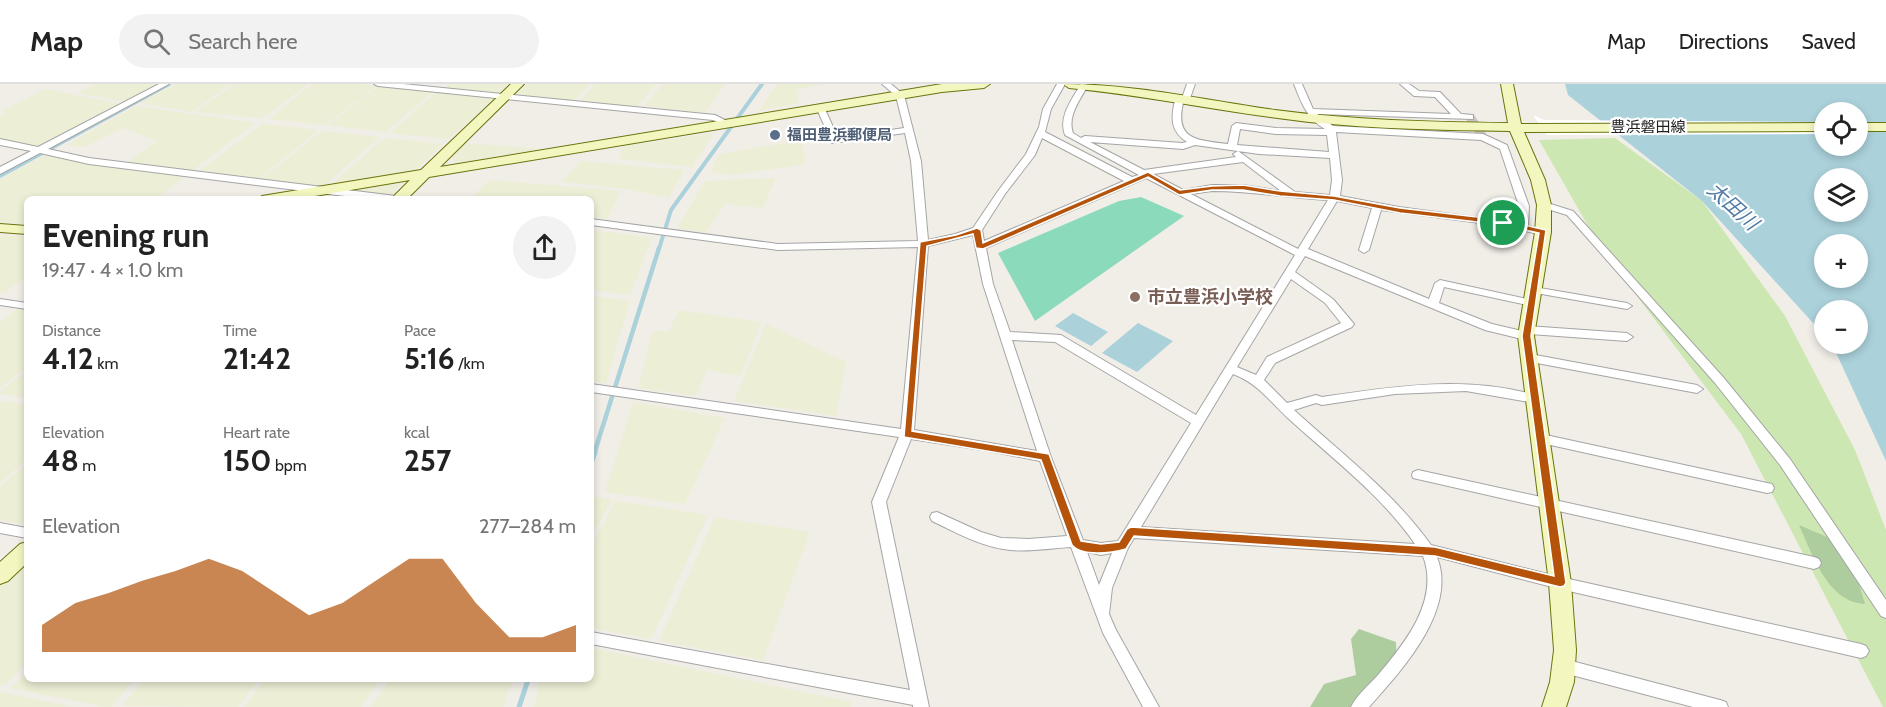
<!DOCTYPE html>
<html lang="en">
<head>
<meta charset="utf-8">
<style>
  :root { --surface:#fff; --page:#f2f2f2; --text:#222; --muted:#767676; --line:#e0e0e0; --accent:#b45309 }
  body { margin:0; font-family:Cabin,"Noto Sans JP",sans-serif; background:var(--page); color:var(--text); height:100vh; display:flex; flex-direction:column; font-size:22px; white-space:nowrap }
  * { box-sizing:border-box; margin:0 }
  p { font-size:20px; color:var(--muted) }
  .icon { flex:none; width:33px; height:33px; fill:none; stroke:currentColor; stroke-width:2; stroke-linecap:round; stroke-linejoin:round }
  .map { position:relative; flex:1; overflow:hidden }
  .sheet { position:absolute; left:24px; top:112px; width:570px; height:486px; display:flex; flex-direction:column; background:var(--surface); border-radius:9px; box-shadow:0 3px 9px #0003 }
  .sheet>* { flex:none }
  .tools { position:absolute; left:1814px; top:18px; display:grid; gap:12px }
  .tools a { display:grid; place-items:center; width:54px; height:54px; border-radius:50%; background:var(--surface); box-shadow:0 3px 9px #0003; font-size:30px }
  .pin { position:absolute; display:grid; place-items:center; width:51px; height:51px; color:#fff; margin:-26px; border:3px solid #fff; border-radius:50%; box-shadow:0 2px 6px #0007 }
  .round { display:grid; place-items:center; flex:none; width:63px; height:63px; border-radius:32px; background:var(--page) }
  .headline { display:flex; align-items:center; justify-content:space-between; height:102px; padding:0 18px }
  h1 { font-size:33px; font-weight:700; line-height:45px }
  .figures { display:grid; grid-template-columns:repeat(3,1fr); gap:9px; height:102px; padding:6px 18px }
  .figures div { display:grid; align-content:center }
  .figures b { font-size:30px; font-weight:700 }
  .figures small { font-size:16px; font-weight:400 }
  .figures p { font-size:16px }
  .chart { height:168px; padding:12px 18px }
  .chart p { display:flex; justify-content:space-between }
  .chart svg { width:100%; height:108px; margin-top:6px; fill:var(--accent); opacity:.7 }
  header { display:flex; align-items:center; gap:36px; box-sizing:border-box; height:84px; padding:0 30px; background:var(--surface); border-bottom:2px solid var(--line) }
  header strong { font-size:28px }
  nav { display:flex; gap:33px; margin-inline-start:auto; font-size:21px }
  .search { width:420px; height:54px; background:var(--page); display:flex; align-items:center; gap:15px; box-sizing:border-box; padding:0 21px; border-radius:33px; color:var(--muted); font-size:22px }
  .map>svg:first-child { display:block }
  .farmland { fill:#eceed5 }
  .grass { fill:#cce7b1 }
  .forest { fill:#adcd9f }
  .pitch { fill:#8bdabb }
  .water { fill:#abd1db; fill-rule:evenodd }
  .pier { fill:#fff }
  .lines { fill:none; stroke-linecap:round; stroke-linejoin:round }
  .stream-far2 { stroke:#abd1db; stroke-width:4 }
  .stream-far1 { stroke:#abd1db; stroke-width:4.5 }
  .stream { stroke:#abd1db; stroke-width:5 }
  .street-tunnel { stroke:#c7c5c0; stroke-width:9; stroke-dasharray:9 4.5; stroke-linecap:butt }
  .street-casing { stroke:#a5a5a5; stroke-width:2 }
  .secondary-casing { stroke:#6a740c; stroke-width:2 }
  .street { fill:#fff; fill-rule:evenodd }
  .secondary { fill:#f4f6c0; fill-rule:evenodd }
  .route { fill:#b45309; stroke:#fff; stroke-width:1.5; fill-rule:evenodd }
  .service-dot { fill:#5c6f8a; stroke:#fff; stroke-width:2 }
  .education-dot { fill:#8d6e63; stroke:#fff; stroke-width:2 }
  .labels { text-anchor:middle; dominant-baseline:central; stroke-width:4.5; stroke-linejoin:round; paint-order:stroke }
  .far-street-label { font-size:15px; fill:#212121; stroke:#fff }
  .far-service-label { font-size:15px; font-weight:bold; fill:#4e5e75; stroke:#fff; text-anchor:start }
  .education-label { font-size:18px; font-weight:bold; fill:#785e54; stroke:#fff; text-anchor:start }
  .water-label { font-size:20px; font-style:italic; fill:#4f7aa4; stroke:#fff }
</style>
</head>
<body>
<header>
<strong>Map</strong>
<div class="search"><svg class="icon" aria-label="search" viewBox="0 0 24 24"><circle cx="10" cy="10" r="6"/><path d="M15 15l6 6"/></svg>Search here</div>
<nav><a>Map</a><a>Directions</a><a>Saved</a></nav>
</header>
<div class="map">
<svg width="1886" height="623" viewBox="0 0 1886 623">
  <rect width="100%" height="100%" fill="#f1eee8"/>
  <g class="farmland">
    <polygon points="95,0 159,0 125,18 78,9"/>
    <polygon points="176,0 230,0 192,28 140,19"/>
    <polygon points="234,0 308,0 263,34 195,28"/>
    <polygon points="312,0 358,0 377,2 325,41 269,35"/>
    <polygon points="449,0 510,0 499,11 443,5"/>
    <polygon points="527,0 590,0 574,17 516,11"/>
    <polygon points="595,0 656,0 636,24 579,18"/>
    <polygon points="663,0 725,0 705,29 644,22"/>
    <polygon points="777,0 824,0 796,6 799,19 759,27"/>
    <polygon points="379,2 433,8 385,48 328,41"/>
    <polygon points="45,5 121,20 38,64 0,55 0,32 6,29 1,27"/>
    <polygon points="436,8 495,14 449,55 390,49"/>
    <polygon points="136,22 255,39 155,115 27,116 27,140 0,138 0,95 45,71 123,81 157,57 123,44 84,63 66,61"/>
    <polygon points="262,40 319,46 256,97 195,90"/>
    <polygon points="322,47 380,53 320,105 258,98"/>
    <polygon points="714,49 692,83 619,75 623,62"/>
    <polygon points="384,54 443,60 388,113 325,106"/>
    <polygon points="801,56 806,80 733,91 711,88 719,70"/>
    <polygon points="464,59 542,65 456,79 447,68"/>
    <polygon points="580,77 684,86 669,114 622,104 562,98"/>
    <polygon points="776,94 763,124 725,120 706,148 677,145 705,97"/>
    <polygon points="489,96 621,107 607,135 591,133 591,116 470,115"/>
    <polygon points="591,146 652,154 630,211 591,206"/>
    <polygon points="0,151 27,153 27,192 4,209 0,208"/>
    <polygon points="591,212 630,217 606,299 591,297"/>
    <polygon points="27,218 27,283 0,304 0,238"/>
    <polygon points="679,226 761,238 741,292 707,286 696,312 638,304 653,247 669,247"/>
    <polygon points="766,240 846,278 836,332 734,317"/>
    <polygon points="27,286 27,314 0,310 0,308"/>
    <polygon points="3,317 27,321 27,375 0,399 0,319"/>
    <polygon points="633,318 725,334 685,420 605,408"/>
    <polygon points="27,379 27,441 0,436 0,403"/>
    <polygon points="591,412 612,416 591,453"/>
    <polygon points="616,417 708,431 651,555 591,544 591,462"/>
    <polygon points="715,433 810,448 763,576 659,557"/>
    <polygon points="27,469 27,578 4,602 0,601 0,495"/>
    <polygon points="591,564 852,618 851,623 534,623 540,596 591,596"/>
    <polygon points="27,587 27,596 134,596 111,623 105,623 11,604"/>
    <polygon points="144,596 259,596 238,623 122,622"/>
    <polygon points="264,596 379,596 361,623 244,623"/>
    <polygon points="389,596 513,596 503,623 371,623"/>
    <polygon points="0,608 73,623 0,623"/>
  </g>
  <polygon class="grass" points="1615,54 1702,117 1785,232 1855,366 1886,446 1886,623 1883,623 1741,350 1600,163 1539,56"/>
  <g class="forest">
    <path d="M1799,441L1827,453L1852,477L1865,520C1827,518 1812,469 1799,441Z"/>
    <polygon points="1359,545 1396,558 1397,580 1359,623 1310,623 1324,600 1356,591 1351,555"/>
  </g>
  <polygon class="pitch" points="1141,113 1184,132 1035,237 998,169 1119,117"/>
  <g class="water">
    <path d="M1565,0H1886V377L1832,260H1857V226H1824V251L1702,117L1568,11ZM1824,28H1857V62H1824ZM1824,94H1857V128H1824ZM1824,160H1857V194H1824Z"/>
    <polygon points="1073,229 1108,248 1091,262 1055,242"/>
    <polygon points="1138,239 1173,257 1137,288 1102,269"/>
  </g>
  <polygon class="pier" points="1533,31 1544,36 1824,38 1824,50 1547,51"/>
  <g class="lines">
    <g class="stream-far2">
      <polyline points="0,92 169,0"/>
      <polyline points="659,165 671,126 762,0"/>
    </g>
    <polyline class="stream-far1" points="594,370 659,164"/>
    <g class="stream">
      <polyline points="591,380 595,368"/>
      <polyline points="519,623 528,596"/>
    </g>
    <polyline class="street-tunnel" points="1470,33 1483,53"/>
    <defs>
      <g id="street">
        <polygon points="159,0 169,0 48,65 89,74 404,113 408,116 377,116 89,80 40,69 0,90 0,83 31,67 0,61 0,55 38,63"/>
        <polygon points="374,0 403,0 715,31 733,40 729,43 713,36 378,2"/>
        <path d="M882,0H891L904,11L913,46L921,77L928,156L955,150L973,144L998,107L1026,70L1039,43L1043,25L1057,0H1065L1051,25L1045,48L1132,93L1139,91L1065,51C1058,33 1072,15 1081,0L1088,1C1080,16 1067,32 1073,49L1081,54L1085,52L1182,59L1187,58C1170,47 1171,34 1175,16L1182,14L1187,0H1195L1189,17L1183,19C1174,57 1199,56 1228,60L1232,42L1236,39L1276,44L1325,45C1307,35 1301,18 1294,0H1302L1313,25L1451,30L1435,13L1414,12L1400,0H1409L1419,7L1440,8L1461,30L1473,31V35L1317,30L1333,42L1483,50L1507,61L1529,122L1528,142L1547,146V150L1543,151L1503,142L1381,126L1369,166L1364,169L1359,166L1372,124L1337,117L1308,165L1429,215L1435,199L1440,196L1532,216L1537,219L1532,222L1444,203L1439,219L1492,240L1522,247L1523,243L1527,242L1627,249L1633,253L1627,257L1530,250V255L1526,256L1485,246L1305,172L1295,188L1333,215L1354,240L1352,243L1275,279L1264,296L1287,319L1316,311L1322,313C1397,302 1465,291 1539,312L1541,315L1535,319L1466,307L1395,310L1322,321L1316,319L1294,326C1341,369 1393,408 1431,461L1560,493L1861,560L1866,562L1869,567L1866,572L1861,574L1560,505L1437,473C1458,526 1401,587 1369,623H1351C1357,611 1369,601 1378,591C1405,559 1440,516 1423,472L1134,454L1128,464L1112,504L1109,530L1116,546L1159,623H1143L1103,549L1071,463C1051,464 1031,468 1010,466C982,463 957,449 932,437L930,433L932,429L937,428L981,448L1001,454L1029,455L1067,452L1040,377L989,367L911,355L886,418L929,623H913V621L591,560V548L910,606L872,418L899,353L591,308V300L901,345L918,163L778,166L591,141V135L778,160L918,157L911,77L905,49L832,59L817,25L824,23L838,54L904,44L896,12ZM1240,45L1276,50L1327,51L1329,68L1237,61ZM1336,48L1481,56L1500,65L1519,122L1518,139L1399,123L1340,112L1342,96ZM1042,54L1124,97L984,157L982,146L1005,110L1035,71ZM1090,58L1183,65L1195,61L1259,70L1330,74L1332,96L1330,111L1295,108L1238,67L1233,70L1236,73L1144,86ZM1243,78L1281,107L1243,101H1212L1183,106L1153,90ZM1146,94L1295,171L1196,331L1061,251L1010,248L993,200L986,164ZM1212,107C1251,107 1289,114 1328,116L1298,165L1191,110ZM973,151L983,200L1037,367L914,346L928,162ZM1291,195L1325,219L1341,239L1267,273L1256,291L1237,283ZM1012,256L1055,258L1191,339L1118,457L1101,459L1083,456L1051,373ZM1233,290C1259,300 1270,318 1290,336C1333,375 1382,412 1415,460L1141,443ZM1087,468L1101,471L1112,469L1099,501Z"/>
        <polygon points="1544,118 1573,127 1723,293 1790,375 1886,516 1886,534 1881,532 1780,381 1715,299 1567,131 1541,123 1539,121"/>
        <polygon points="1534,203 1627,219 1632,222 1627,225 1530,208 1529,206"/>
        <polygon points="0,215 27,219 27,225 0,221"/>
        <polygon points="1530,270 1697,301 1703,305 1697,309 1526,277 1524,274 1526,271"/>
        <polygon points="1541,350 1767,399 1772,400 1774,404 1772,408 1767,409 1537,358 1535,355 1537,352"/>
        <polygon points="1418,386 1814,473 1819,475 1821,479 1819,483 1814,485 1413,394 1412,391 1413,388"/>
        <polygon points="0,439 27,444 27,454 0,449"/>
        <polygon points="1564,575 1720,616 1726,618 1728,623 1693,623 1564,589 1559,587 1556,582 1559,577"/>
      </g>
      <g id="secondary">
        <polygon points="511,0 524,0 440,83 942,0 990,0 984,4 942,8 429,93 406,116 390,116 410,96 291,116 255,116 262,112 421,86"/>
        <path d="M1063,0C1135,0 1204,16 1275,26C1352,36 1430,38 1508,39L1501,0H1513L1521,40L1824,39V47L1524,48L1545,96L1551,121V148L1534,252L1571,499L1576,566L1574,598L1566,623H1542L1550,598L1554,566L1549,499L1518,252L1535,148L1537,121L1531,96L1510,47C1443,46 1376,45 1309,38C1229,29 1150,12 1069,4Z"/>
        <rect x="1857" y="39" width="29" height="8"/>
        <polygon points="0,140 27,142 27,150 0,148"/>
        <polygon points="27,458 27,479 8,497 0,500 0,478 20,460"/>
      </g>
    </defs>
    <use href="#street" class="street-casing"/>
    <use href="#secondary" class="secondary-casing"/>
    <use href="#street" class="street"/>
    <use href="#secondary" class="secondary"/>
  </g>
  <path class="route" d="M1148,88L1180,106L1212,102L1243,101L1280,107L1334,112L1400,124L1503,136L1546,146L1531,252L1566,499L1564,502L1560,503L1435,472L1134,452L1126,465C1112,469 1082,473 1072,461L1041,376L904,353L920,158L956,151L977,144L981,146L983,159ZM1148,93L1179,111L1212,106H1243L1280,112L1334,116L1400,129L1503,141L1539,149L1522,252L1554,492L1435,463L1131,443L1127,445L1119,458L1101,460L1081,457L1049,370L912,347L927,162L973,150L976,164L983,165Z"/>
  <circle class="service-dot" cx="775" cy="51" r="6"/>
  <circle class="education-dot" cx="1135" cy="213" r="6"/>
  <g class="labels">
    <g class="far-street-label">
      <text x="1648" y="43">豊浜磐田線</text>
    </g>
    <g class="far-service-label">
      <text x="787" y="51">福田豊浜郵便局</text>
    </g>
    <g class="education-label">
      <text x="1147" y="213">市立豊浜小学校</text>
    </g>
    <g class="water-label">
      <text transform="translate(1733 122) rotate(42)">太田川</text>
    </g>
  </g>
</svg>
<div class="tools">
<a><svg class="icon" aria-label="locate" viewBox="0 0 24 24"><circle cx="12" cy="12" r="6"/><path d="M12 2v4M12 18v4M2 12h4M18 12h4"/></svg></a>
<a><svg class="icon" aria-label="layers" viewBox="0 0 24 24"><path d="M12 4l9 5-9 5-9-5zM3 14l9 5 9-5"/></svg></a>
<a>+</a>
<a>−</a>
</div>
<div class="pin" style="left:1503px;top:139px;background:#1e9e55"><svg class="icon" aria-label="arrive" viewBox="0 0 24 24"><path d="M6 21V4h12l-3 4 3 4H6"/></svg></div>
<section class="sheet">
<div class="headline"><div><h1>Evening run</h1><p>19:47 · 4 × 1.0 km</p></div><a class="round"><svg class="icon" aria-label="share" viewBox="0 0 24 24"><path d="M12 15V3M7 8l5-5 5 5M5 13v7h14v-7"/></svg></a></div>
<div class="figures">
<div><p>Distance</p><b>4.12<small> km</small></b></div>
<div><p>Time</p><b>21:42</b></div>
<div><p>Pace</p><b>5:16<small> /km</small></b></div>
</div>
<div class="figures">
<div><p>Elevation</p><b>48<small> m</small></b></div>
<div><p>Heart rate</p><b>150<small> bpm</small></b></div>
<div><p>kcal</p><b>257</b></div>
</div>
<div class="chart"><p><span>Elevation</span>277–284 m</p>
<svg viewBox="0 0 160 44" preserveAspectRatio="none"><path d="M0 44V33L10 24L20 20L30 15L40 11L50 6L60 11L70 20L80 29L90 24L100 15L110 6L120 6L130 24L140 38L150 38L160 33V44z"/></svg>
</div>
</section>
</div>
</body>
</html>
